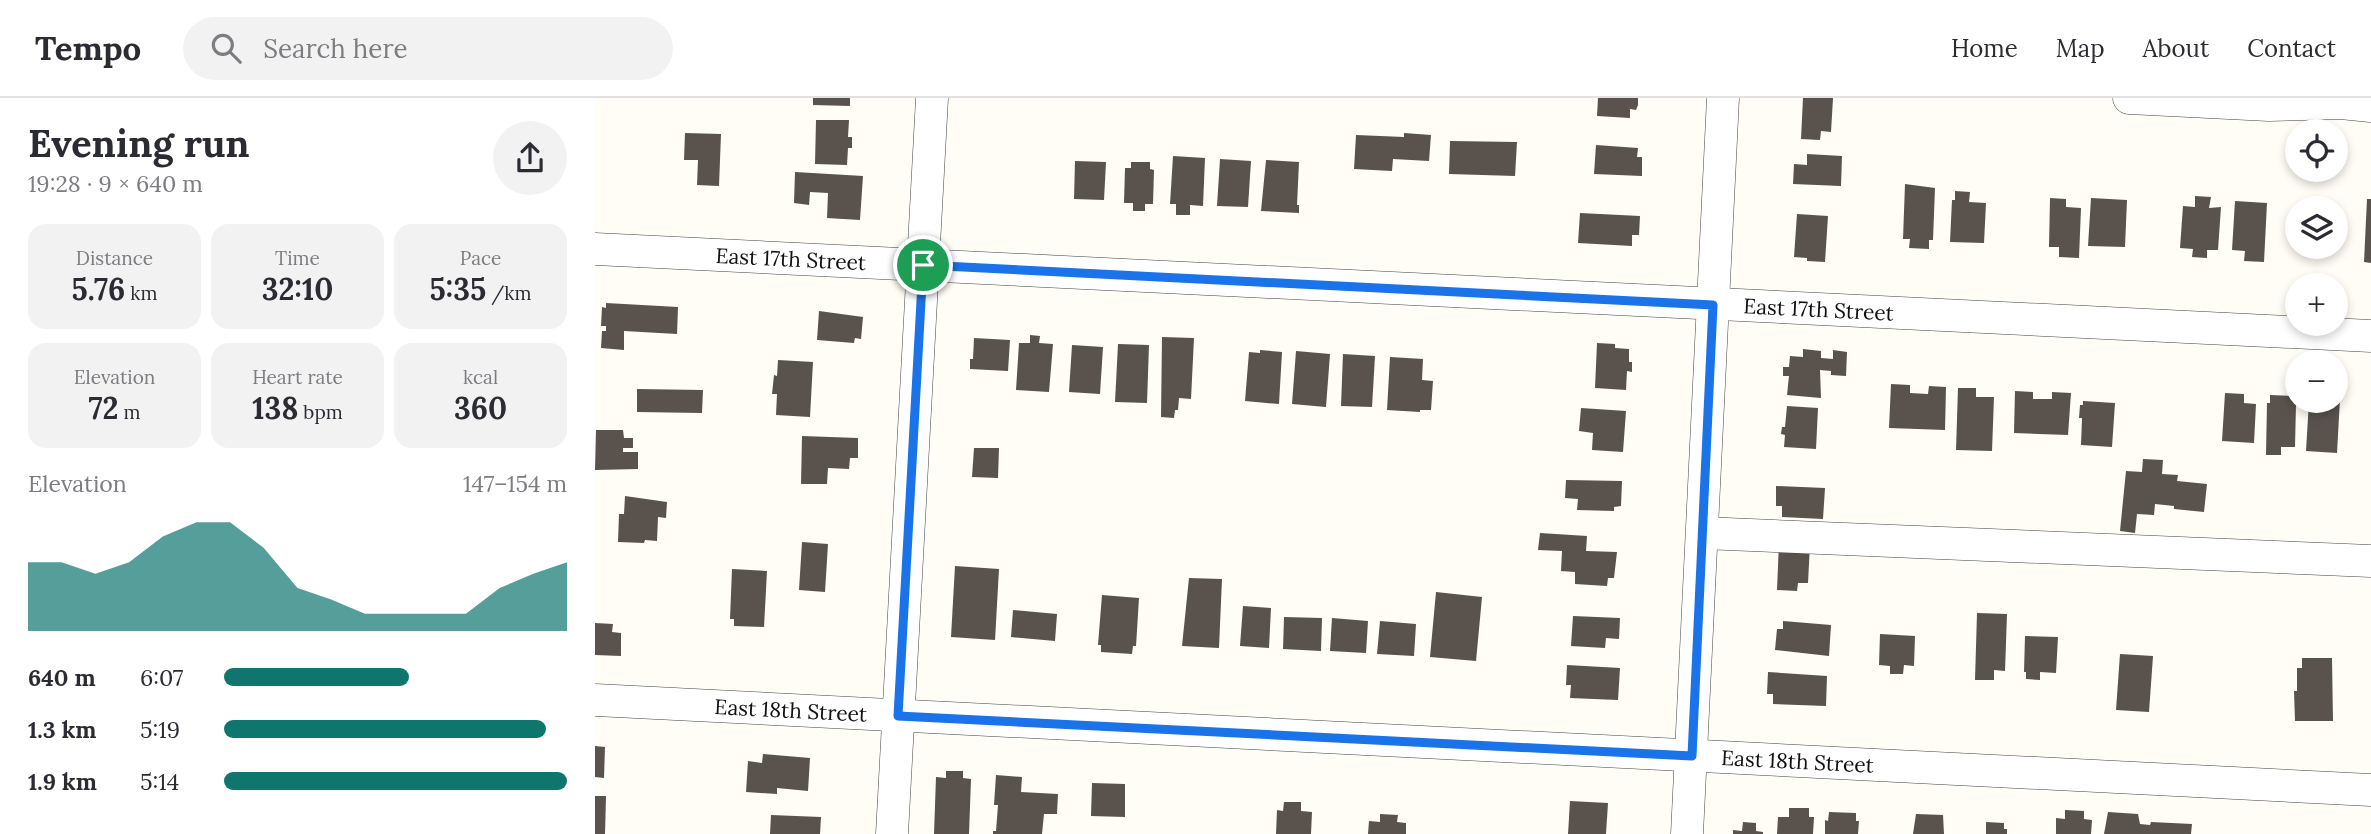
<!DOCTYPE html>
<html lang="en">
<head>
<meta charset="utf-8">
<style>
  :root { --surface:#fff; --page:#f2f2f3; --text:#2b2b33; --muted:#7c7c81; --line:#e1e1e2; --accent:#0f766e }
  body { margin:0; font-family:Lora,serif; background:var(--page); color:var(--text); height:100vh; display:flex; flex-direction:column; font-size:26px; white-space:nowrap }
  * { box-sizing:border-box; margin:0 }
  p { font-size:23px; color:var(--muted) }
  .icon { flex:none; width:38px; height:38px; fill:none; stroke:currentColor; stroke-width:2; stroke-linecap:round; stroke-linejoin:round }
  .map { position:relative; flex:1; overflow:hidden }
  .side { display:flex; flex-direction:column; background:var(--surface); width:595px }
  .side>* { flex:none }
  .fabs { position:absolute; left:1690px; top:21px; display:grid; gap:14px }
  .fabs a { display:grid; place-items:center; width:63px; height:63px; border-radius:50%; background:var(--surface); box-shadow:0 4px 10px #0003; font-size:35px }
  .pin { position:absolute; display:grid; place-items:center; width:60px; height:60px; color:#fff; margin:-30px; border:4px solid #fff; border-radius:50%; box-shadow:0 2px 7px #0007 }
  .round { display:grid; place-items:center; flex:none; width:74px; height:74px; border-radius:37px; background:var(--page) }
  .overview { display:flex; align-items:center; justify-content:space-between; height:119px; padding:0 28px }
  h1 { font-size:38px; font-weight:800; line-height:52px }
  .stats { display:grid; grid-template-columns:repeat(3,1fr); gap:10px; height:119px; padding:7px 28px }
  .stats div { display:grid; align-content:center; border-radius:18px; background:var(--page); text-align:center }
  .stats b { font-size:30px; font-weight:800 }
  .stats small { font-size:19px; font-weight:400 }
  .stats p { font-size:19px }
  .chart { height:196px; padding:14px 28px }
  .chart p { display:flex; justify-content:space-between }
  .chart svg { width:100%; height:126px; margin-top:7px; fill:var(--accent); opacity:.7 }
  ul { padding:0 28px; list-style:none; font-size:23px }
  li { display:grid; grid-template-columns:112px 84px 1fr; align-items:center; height:52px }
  li i { height:18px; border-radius:9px; background:var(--accent) }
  header { display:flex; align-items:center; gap:42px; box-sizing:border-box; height:98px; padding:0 35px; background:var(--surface); border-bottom:2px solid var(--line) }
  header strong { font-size:33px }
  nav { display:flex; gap:38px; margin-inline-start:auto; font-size:24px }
  .search { width:490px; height:63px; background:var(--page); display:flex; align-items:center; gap:18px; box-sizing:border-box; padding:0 24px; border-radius:38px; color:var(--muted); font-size:26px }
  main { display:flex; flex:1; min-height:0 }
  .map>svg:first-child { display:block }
  .building { fill:#5a524d }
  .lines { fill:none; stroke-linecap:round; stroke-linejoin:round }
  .minor-casing { stroke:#444; stroke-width:33 }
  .minor { stroke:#fff; stroke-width:32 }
  .route-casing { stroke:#fff; stroke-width:14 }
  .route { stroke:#1a73e8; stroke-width:9 }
  .labels { text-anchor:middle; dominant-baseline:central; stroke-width:7; stroke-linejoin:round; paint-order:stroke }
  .street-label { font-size:21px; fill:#111; stroke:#fff }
</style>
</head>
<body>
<header>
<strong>Tempo</strong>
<div class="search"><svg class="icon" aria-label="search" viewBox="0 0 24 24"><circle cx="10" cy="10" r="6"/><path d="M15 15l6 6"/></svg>Search here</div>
<nav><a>Home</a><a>Map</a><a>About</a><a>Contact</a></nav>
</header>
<main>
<section class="side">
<div class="overview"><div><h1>Evening run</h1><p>19:28 · 9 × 640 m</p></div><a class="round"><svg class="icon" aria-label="share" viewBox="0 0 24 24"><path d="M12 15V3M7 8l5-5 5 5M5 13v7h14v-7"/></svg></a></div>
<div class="stats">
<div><p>Distance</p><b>5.76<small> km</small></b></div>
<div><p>Time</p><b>32:10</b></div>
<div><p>Pace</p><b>5:35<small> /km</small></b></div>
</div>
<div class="stats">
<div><p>Elevation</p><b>72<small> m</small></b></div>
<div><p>Heart rate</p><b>138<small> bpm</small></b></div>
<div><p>kcal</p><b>360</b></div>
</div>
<div class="chart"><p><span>Elevation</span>147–154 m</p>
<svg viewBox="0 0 160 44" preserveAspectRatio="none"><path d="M0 44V20L10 20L20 24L30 20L40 11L50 6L60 6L70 15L80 29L90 33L100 38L110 38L120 38L130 38L140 29L150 24L160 20V44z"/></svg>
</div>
<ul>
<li><b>640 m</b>6:07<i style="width:54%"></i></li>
<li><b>1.3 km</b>5:19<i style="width:94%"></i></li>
<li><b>1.9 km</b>5:14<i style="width:100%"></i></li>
</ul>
</section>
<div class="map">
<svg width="1776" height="736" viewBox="0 0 1776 736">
  <rect width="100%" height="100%" fill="#fffdf5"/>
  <g class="building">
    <polygon points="218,0 255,0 255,8 218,7"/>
    <polygon points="1003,0 1043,0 1043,7 1041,12 1035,11 1035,20 1002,18"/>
    <polygon points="1208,0 1238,0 1236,34 1226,33 1225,42 1206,41"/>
    <polygon points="221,22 254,22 253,39 257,39 257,50 253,50 252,67 220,66"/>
    <polygon points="90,35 126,36 124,88 102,87 103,62 89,62"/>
    <polygon points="809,35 836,37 834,63 798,61 797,73 759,71 761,37 809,39"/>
    <polygon points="855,43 922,44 920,78 854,76"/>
    <polygon points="1001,47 1043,50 1042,59 1047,59 1047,78 999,76"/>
    <polygon points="1212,56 1247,58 1246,88 1198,86 1199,66 1212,67"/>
    <polygon points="578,58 610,60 608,108 595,107 595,117 581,117 581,106 575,106"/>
    <polygon points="625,61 656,63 653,109 622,108"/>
    <polygon points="671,62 704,64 702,107 704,107 704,115 666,113"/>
    <polygon points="480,63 511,64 509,102 479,101"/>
    <polygon points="536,64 555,64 555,71 559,72 558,106 550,106 550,113 538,113 538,105 529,105 530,70 536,70"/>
    <polygon points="200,74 268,78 265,122 232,120 233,95 215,94 214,107 199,105"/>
    <polygon points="1310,86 1340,90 1338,142 1334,142 1334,151 1314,150 1315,141 1308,141"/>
    <polygon points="1360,93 1375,94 1374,104 1391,105 1389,145 1355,144 1357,102 1360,102"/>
    <polygon points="1600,98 1616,99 1614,110 1626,109 1623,152 1612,152 1612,160 1597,159 1598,151 1585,150 1588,108 1600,109"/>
    <polygon points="1455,100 1471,101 1471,109 1486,110 1484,160 1464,159 1464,149 1454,149"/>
    <polygon points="1496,100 1532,102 1530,149 1493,148"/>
    <polygon points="1772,101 1776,101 1776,165 1769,164"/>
    <polygon points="1640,103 1672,105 1669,164 1649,163 1650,153 1637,152"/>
    <polygon points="985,115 1045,118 1044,137 1037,137 1037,148 983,145"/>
    <polygon points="1202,116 1233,118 1230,164 1212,163 1212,160 1199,159"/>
    <polygon points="11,205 83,209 82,236 29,233 29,252 6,250 7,233 11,233 11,228 6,228 7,209 11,210"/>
    <polygon points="224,213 268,219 266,241 260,240 259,245 222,242"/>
    <polygon points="435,237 445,238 444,245 458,246 454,294 421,292 424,245 435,245"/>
    <polygon points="567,239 599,240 596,301 584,300 583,312 580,312 579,320 566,319"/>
    <polygon points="379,240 415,242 413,273 375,271 375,261 378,261"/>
    <polygon points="1002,245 1020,246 1020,250 1034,251 1034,264 1037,264 1037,274 1032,273 1031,292 1000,290"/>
    <polygon points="523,246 554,247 552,305 520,304"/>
    <polygon points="477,247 508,249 505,296 474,294"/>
    <polygon points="1208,251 1226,253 1226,260 1238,261 1238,252 1252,254 1251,278 1236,277 1236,273 1225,272 1226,300 1192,297 1194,278 1188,278 1188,269 1194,269 1195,258 1208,259"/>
    <polygon points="665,252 687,254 684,306 650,303 654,254 665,255"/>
    <polygon points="701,253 735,256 731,309 697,306"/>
    <polygon points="748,256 780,258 777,309 746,308"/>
    <polygon points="795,259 828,261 827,282 838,283 836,312 825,312 825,314 792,312"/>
    <polygon points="183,262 218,264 215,319 181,317 182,296 177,296 179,277 182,278"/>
    <polygon points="1296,286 1315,287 1315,295 1333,296 1334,288 1351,289 1350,332 1294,330"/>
    <polygon points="1363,290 1381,290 1381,299 1399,299 1397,353 1361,352"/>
    <polygon points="42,291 108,292 107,315 42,314"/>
    <polygon points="1420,293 1438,294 1438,301 1457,301 1457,294 1476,295 1473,337 1419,335"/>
    <polygon points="1630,295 1649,296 1649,305 1661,306 1659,345 1627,343"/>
    <polygon points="1675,297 1699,298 1699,305 1701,306 1700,349 1686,349 1686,357 1671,357 1672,305 1675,305"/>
    <polygon points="1741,300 1745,301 1742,355 1711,353 1714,303 1741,303"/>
    <polygon points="1488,303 1520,305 1517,349 1486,347 1487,320 1484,320 1485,307 1488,307"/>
    <polygon points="1192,308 1223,310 1221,351 1189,349 1190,337 1186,336 1187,329 1190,329"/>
    <polygon points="986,310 1031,313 1028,354 997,352 998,335 984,333"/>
    <polygon points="1,332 28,332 29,340 38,340 38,350 28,350 28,354 43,354 43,371 0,372"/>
    <polygon points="207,338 263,340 263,360 255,360 254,371 233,370 232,386 206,386"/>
    <polygon points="379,350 404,350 403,380 377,379"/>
    <polygon points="1548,361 1568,362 1567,376 1583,377 1582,383 1612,386 1609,414 1579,411 1579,408 1560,406 1559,417 1542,416 1540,435 1525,433 1531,373 1547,374"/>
    <polygon points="971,382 1027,383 1026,408 1019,409 1019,413 982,412 983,401 970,400"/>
    <polygon points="1181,388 1230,390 1228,421 1187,419 1187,408 1181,408"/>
    <polygon points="30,398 72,404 71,420 63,419 62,443 50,442 49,445 23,444 24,416 29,416"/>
    <polygon points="945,435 992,438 991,453 1022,454 1019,480 1013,480 1012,488 980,486 980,474 966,473 967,453 943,452"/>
    <polygon points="207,444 233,446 230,494 204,492"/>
    <polygon points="1184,444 1215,446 1213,485 1203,485 1202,493 1182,492"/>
    <polygon points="360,468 404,471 400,542 356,539"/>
    <polygon points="137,471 172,473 169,529 139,528 139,521 135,521"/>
    <polygon points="594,480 627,481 624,550 587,548"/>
    <polygon points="841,494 887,499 881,563 835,559"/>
    <polygon points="507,497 544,500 541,548 538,548 537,556 506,554 506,547 503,547"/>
    <polygon points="648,508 676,510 674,550 645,548"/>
    <polygon points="418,512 462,516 460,543 416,539"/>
    <polygon points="1382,515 1412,516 1410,573 1399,572 1399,582 1380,582"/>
    <polygon points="978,518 1025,520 1024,541 1011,540 1010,550 976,548"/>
    <polygon points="689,519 727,520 726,553 688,551"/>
    <polygon points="737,520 773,523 771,555 735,553"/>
    <polygon points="785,523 821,526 819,558 782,556"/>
    <polygon points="1188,523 1236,527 1234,558 1180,552 1182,531 1188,531"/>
    <polygon points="0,525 18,526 17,534 26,535 26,558 0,557"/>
    <polygon points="1285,536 1320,538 1319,568 1309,567 1308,576 1295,576 1295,568 1284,567"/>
    <polygon points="1430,538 1463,539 1461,575 1445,574 1445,582 1431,581 1431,574 1429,574"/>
    <polygon points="1525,556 1558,558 1554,614 1521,612"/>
    <polygon points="1707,560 1737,560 1738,623 1700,623 1699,593 1702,593 1702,570 1707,570"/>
    <polygon points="972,567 1025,570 1023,602 975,600 976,587 971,587"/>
    <polygon points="1173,574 1232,578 1231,608 1178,606 1178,596 1172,596"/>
    <polygon points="0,648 10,649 9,680 0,679"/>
    <polygon points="168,656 215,660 213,693 182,690 182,696 151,694 153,663 167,665"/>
    <polygon points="351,673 368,673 368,680 376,681 374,736 339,736 341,679 351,680"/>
    <polygon points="401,677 427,679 426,694 463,696 462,716 449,716 447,736 398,736 398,733 401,733 403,707 399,707"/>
    <polygon points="497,685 530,686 530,719 496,718"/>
    <polygon points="0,698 11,698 10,736 0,736"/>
    <polygon points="975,703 1013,705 1011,736 973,736"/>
    <polygon points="689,704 706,704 706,713 717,714 716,736 681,736 682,712 688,713"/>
    <polygon points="1194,710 1214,710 1214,719 1219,719 1218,736 1182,736 1183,719 1194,719"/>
    <polygon points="1470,712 1489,713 1489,721 1497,722 1496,736 1461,736 1461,720 1470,721"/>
    <polygon points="1234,714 1261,715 1261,723 1264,723 1263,736 1230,736 1230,722 1233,723"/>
    <polygon points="1513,714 1543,716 1545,726 1555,727 1556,724 1597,726 1596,736 1509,736"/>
    <polygon points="785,716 803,717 802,724 811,725 811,736 773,736 774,723 785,724"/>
    <polygon points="1321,716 1348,717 1349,736 1318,736"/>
    <polygon points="176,717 226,719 225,736 175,736"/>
    <polygon points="1148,724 1161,725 1161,733 1168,734 1168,736 1138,736 1138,732 1147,733"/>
    <polygon points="1391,724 1409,725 1409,731 1412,731 1412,736 1391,736"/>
  </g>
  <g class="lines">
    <defs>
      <g id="minor">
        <polyline points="1534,0 1674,7 1746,5 1776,8"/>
        <path id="s1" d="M0,151L1776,238"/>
        <polyline points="1108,435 1776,463"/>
        <path id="s2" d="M0,602L1776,692"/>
        <polyline points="297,736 337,0"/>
        <polyline points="1092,736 1128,0"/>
      </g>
    </defs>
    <use href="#minor" class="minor-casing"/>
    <use href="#minor" class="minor"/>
  </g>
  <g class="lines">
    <defs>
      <polygon id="route" points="328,167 1118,207 1097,658 303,618"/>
    </defs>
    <use href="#route" class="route-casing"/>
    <use href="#route" class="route"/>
  </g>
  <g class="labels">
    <g class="street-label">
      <text stroke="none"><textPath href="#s1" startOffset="196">East 17th Street</textPath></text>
      <text stroke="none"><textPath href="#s1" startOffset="1225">East 17th Street</textPath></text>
      <text stroke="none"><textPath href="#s2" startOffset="196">East 18th Street</textPath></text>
      <text stroke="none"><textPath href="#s2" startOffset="1204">East 18th Street</textPath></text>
    </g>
  </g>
</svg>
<div class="fabs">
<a><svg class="icon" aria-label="locate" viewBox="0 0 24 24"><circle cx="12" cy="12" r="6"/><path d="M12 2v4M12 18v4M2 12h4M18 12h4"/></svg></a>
<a><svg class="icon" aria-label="layers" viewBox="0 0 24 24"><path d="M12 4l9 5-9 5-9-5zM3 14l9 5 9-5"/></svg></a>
<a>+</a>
<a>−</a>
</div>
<div class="pin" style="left:328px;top:167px;background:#1e9e55"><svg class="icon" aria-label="arrive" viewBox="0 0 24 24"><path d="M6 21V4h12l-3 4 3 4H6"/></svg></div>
</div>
</main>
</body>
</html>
